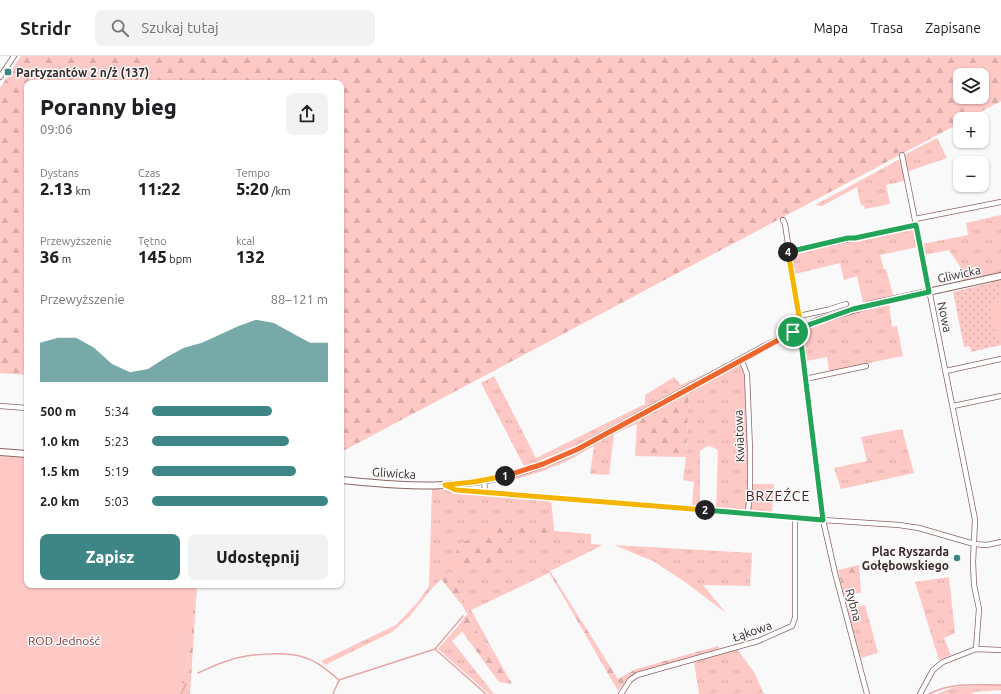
<!DOCTYPE html>
<html lang="pl">
<head>
<meta charset="utf-8">
<style>
  :root { --surface:#fff; --page:#f2f2f2; --text:#202124; --muted:#757577; --line:#e0e0e0; --accent:#3e8686 }
  body { margin:0; font-family:Ubuntu,sans-serif; background:var(--page); color:var(--text); height:100vh; display:flex; flex-direction:column; font-size:15px; white-space:nowrap }
  * { box-sizing:border-box; margin:0 }
  p { font-size:13px; color:var(--muted) }
  .icon { flex:none; width:22px; height:22px; fill:none; stroke:currentColor; stroke-width:2; stroke-linecap:round; stroke-linejoin:round }
  .map { position:relative; flex:1; overflow:hidden }
  .sheet { position:absolute; left:24px; top:24px; width:320px; height:508px; display:flex; flex-direction:column; background:var(--surface); border-radius:8px; box-shadow:0 1px 3px #0004 }
  .sheet>* { flex:none }
  .fabs { position:absolute; left:953px; top:12px; display:grid; gap:8px }
  .fabs a { display:grid; place-items:center; width:36px; height:36px; border-radius:8px; background:var(--surface); box-shadow:0 1px 3px #0004; font-size:20px }
  .pin { position:absolute; display:grid; place-items:center; width:34px; height:34px; color:#fff; margin:-17px; border:2px solid #fff; border-radius:50%; box-shadow:0 1px 4px #0007 }
  .km { position:absolute; width:20px; height:20px; margin:-10px; border-radius:50%; background:#222; color:#fff; font-size:11px; line-height:20px; text-align:center }
  .round { display:grid; place-items:center; flex:none; width:42px; height:42px; border-radius:8px; background:var(--page) }
  .overview { display:flex; align-items:center; justify-content:space-between; height:68px; padding:0 16px }
  h1 { font-size:22px; font-weight:800; line-height:30px }
  .figures { display:grid; grid-template-columns:repeat(3,1fr); gap:6px; height:68px; padding:4px 16px }
  .figures div { display:grid; align-content:center }
  .figures b { font-size:17px; font-weight:800 }
  .figures small { font-size:11px; font-weight:400 }
  .figures p { font-size:11px }
  .chart { height:112px; padding:8px 16px }
  .chart p { display:flex; justify-content:space-between }
  .chart svg { width:100%; height:72px; margin-top:4px; fill:var(--accent); opacity:.7 }
  .action { display:flex; gap:8px; margin-top:auto; padding:8px 16px }
  .action a { flex:1; height:46px; border-radius:8px; background:var(--accent); color:#fff; font-size:16px; font-weight:800; line-height:46px; text-align:center }
  .action a+a { background:var(--page); color:var(--text) }
  ul { padding:0 16px; list-style:none; font-size:13px }
  li { display:grid; grid-template-columns:64px 48px 1fr; align-items:center; height:30px }
  li i { height:10px; border-radius:5px; background:var(--accent) }
  header { display:flex; align-items:center; gap:24px; box-sizing:border-box; height:56px; padding:0 20px; background:var(--surface); border-bottom:1px solid var(--line) }
  header strong { font-size:19px }
  nav { display:flex; gap:22px; margin-inline-start:auto; font-size:14px }
  .search { width:280px; height:36px; background:var(--page); display:flex; align-items:center; gap:10px; box-sizing:border-box; padding:0 14px; border-radius:8px; color:var(--muted); font-size:15px }
  .map>svg:first-child { display:block }
  .grass { fill:url(#grass-tufts) }
  .forest { fill:url(#forest-firs); fill-rule:evenodd }
  .park { fill:url(#park-dots) }
  .garden { fill:#fec8c5 }
  .lines { fill:none; stroke-linecap:round; stroke-linejoin:round }
  .stream { stroke:#e7a5a3; stroke-width:1.5 }
  .minor-casing { stroke:#896564; stroke-width:6 }
  .secondary-casing { stroke:#896564; stroke-width:8 }
  .minor { stroke:#fff; stroke-width:4.5 }
  .secondary { stroke:#fff; stroke-width:6 }
  .split-1-casing { stroke:#fff; stroke-width:8 }
  .split-2-casing { stroke:#fff; stroke-width:8 }
  .split-3-casing { stroke:#fff; stroke-width:8 }
  .split-4-casing { stroke:#fff; stroke-width:8 }
  .split-5-casing { stroke:#fff; stroke-width:8 }
  .split-1 { stroke:#f0652b; stroke-width:5 }
  .split-2 { stroke:#f5b400; stroke-width:5 }
  .split-3 { stroke:#22a559; stroke-width:5 }
  .split-4 { stroke:#22a559; stroke-width:5 }
  .split-5 { stroke:#f5b400; stroke-width:5 }
  .poi-dot { fill:#3e8686; stroke:#f9f9f9; stroke-width:1.5 }
  .labels { text-anchor:middle; dominant-baseline:central; stroke-width:3; stroke-linejoin:round; paint-order:stroke }
  .poi-label { font-size:12px; font-weight:bold; fill:#392a29; stroke:#f9f9f9; text-anchor:start }
  .street-label { font-size:12px; fill:#392a29; stroke:#f9f9f9 }
  .park-label { font-size:12px; fill:#87383a; stroke:#f9f9f9 }
  .quarter-label { font-size:14px; letter-spacing:1px; fill:#442524; stroke:#f9f9f9 }
</style>
</head>
<body>
<header>
<strong>Stridr</strong>
<div class="search"><svg class="icon" aria-label="search" viewBox="0 0 24 24"><circle cx="10" cy="10" r="6"/><path d="M15 15l6 6"/></svg>Szukaj tutaj</div>
<nav><a>Mapa</a><a>Trasa</a><a>Zapisane</a></nav>
</header>
<div class="map">
<svg width="1001" height="638" viewBox="0 0 1001 638">
  <defs>
    <pattern id="grass-tufts" width="24" height="20" patternUnits="userSpaceOnUse"><rect width="24" height="20" fill="#fec8c5"/><path d="M3 7l-1-3M5 7V3M7 7l1-3M15 17l-1-3M17 17v-4M19 17l1-3" fill="none" stroke="#daaca9"/></pattern>
    <pattern id="forest-firs" width="22" height="20" patternUnits="userSpaceOnUse"><rect width="22" height="20" fill="#fec8c5"/><path d="M5 1l3.5 6h-7zM16 11l3.5 6h-7z" fill="#daaca9"/></pattern>
    <pattern id="park-dots" width="8" height="8" patternUnits="userSpaceOnUse"><rect width="8" height="8" fill="#fec8c5"/><path d="M2 2h.1M6 6h.1" fill="none" stroke="#daaca9" stroke-width="1.8" stroke-linecap="round"/></pattern>
  </defs>
  <rect width="100%" height="100%" fill="#f9f9f9"/>
  <g class="grass">
    <polygon points="937,82 947,102 906,116 904,103 906,98"/>
    <polygon points="900,103 905,125 886,129 890,148 865,153 864,149 861,150 857,131 822,150 815,149"/>
    <polygon points="1001,159 1001,218 962,226 961,212 949,194 924,199 922,188 968,179 966,167"/>
    <polygon points="914,171 918,191 880,199 884,214 886,213 893,239 863,247 857,220 844,224 840,207 795,218 792,198 835,187"/>
    <path d="M889,247L892,271L897,270L903,300L829,315L827,301L806,305L803,276C830,261 860,255 889,247Z"/>
    <path d="M740,307C749,326 747,349 747,369C748,398 749,426 747,455L716,452L718,394L712,391L707,390L700,395V446L706,451L692,450L694,426L683,424L686,401L689,335Z"/>
    <polygon points="726,308 691,328 551,403 525,412 481,327 494,320 536,402 645,348 645,339 674,321 681,329"/>
    <polygon points="902,373 914,417 841,433 834,412 867,405 861,381"/>
    <path d="M614,378L609,419L590,418L594,390C586,394 577,400 569,404C553,412 510,428 494,425L534,415L576,398Z"/>
    <polygon points="752,428 774,428 772,457 751,456"/>
    <polygon points="432,433 446,434 459,437 551,443 554,475 591,478 591,488 603,489 550,515 549,517 471,554 494,596 483,585 462,549 462,540 449,516 433,531 409,561 392,576 325,609 321,605 396,569 417,547 429,530"/>
    <polygon points="614,489 752,497 750,530 703,529 726,557 685,526 653,505"/>
    <polygon points="949,521 955,577 944,582 951,599 939,604 915,526"/>
    <polygon points="865,549 878,597 861,602 847,554"/>
    <polygon points="458,570 462,576 452,585 494,638 489,638 438,593"/>
    <polygon points="737,593 754,616 764,638 699,638 694,606"/>
    <polygon points="1001,628 1001,634 973,636 973,638 937,638 954,631"/>
  </g>
  <g class="forest">
    <path d="M21,0H1001V45L967,63H960V67L341,396V27H27V319L0,317V32ZM960,19H982V41H960Z"/>
    <polygon points="689,335 686,401 635,400 637,368 614,378"/>
    <polygon points="553,467 554,475 510,484 505,499 481,511 460,510 452,507 460,487 506,469"/>
    <polygon points="859,509 861,537 844,539 838,514"/>
    <polygon points="550,515 618,623 636,613 718,590 719,594 637,616 627,624 618,635 556,528 549,517"/>
    <polygon points="449,516 462,540 462,549 441,523"/>
    <path d="M195,529H197L190,638H177C192,609 192,562 195,529Z"/>
    <polygon points="467,558 483,585 494,596 512,628 499,626 458,570"/>
  </g>
  <polygon class="park" points="1001,224 1001,289 971,296 970,290 964,291 953,236"/>
  <g class="garden">
    <polygon points="1001,245 1001,280 996,281 989,247"/>
    <path d="M0,400L27,402V529H195C192,562 192,609 177,638H0Z"/>
  </g>
  <g class="lines">
    <g class="stream">
      <polyline points="435,593 463,560"/>
      <path d="M198,617C207,613 217,608 227,605C246,598 284,595 303,601C318,605 328,615 339,624"/>
      <polyline points="181,638 186,628"/>
      <polyline points="333,638 339,624 435,593 486,638"/>
      <path d="M929,638C951,626 976,629 1001,629"/>
    </g>
    <defs>
      <g id="minor">
        <polyline points="0,21 14,0"/>
        <polyline points="902,99 972,448 975,464 973,506 974,529 979,553 976,593"/>
        <polyline points="915,163 1001,146"/>
        <polyline points="783,164 785,168 800,266 800,278 823,464 835,517 867,638"/>
        <polyline points="788,196 916,169"/>
        <polyline points="799,260 827,254 846,248"/>
        <polyline points="741,303 747,318 750,394 750,431 748,458"/>
        <polyline points="946,315 1001,303"/>
        <polyline points="805,323 866,310"/>
        <polyline points="0,350 27,352"/>
        <polyline points="953,350 1001,340"/>
        <polyline points="484,424 485,436"/>
        <polyline points="446,430 456,434 823,464 899,469 919,472 974,488 987,489 1001,486"/>
        <polyline points="621,638 630,624 637,619 758,585 792,570 795,562 795,461"/>
        <polyline points="920,638 933,614 943,606 976,593 1001,594"/>
      </g>
      <g id="secondary">
        <polyline points="0,396 27,398"/>
        <path d="M341,424C375,427 410,431 444,429C491,427 537,413 578,393L766,290L817,265L873,248L1001,220"/>
      </g>
    </defs>
    <use href="#minor" class="minor-casing"/>
    <use href="#secondary" class="secondary-casing"/>
    <use href="#minor" class="minor"/>
    <use href="#secondary" class="secondary"/>
  </g>
  <g class="lines">
    <defs>
      <polyline id="split-1" points="505,420 543,408 578,393 793,276"/>
      <polyline id="split-2" points="505,420 473,426 445,429 456,434 705,454"/>
      <polyline id="split-3" points="705,454 823,464 800,278 800,272 811,268"/>
      <polyline id="split-4" points="788,196 848,182 855,182 916,169 929,236 853,253 811,268"/>
      <polyline id="split-5" points="788,196 800,266 800,272 793,276"/>
    </defs>
    <use href="#split-1" class="split-1-casing"/>
    <use href="#split-2" class="split-2-casing"/>
    <use href="#split-3" class="split-3-casing"/>
    <use href="#split-4" class="split-4-casing"/>
    <use href="#split-5" class="split-5-casing"/>
    <use href="#split-1" class="split-1"/>
    <use href="#split-2" class="split-2"/>
    <use href="#split-3" class="split-3"/>
    <use href="#split-4" class="split-4"/>
    <use href="#split-5" class="split-5"/>
  </g>
  <g class="poi-dot">
    <rect x="4" y="12" width="8" height="8" rx="2"/>
    <circle cx="957" cy="502" r="4"/>
  </g>
  <g class="labels">
    <g class="poi-label">
      <text x="16" y="16">Partyzantów 2 n/ż (137)</text>
      <text x="949" y="495" text-anchor="end">Plac Ryszarda<tspan x="949" dy="14">Gołębowskiego</tspan></text>
    </g>
    <g class="street-label">
      <text transform="translate(959 218) rotate(-12)">Gliwicka</text>
      <text transform="translate(945 261) rotate(78)">Nowa</text>
      <text transform="translate(739 380) rotate(-92)">Kwiatowa</text>
      <text transform="translate(394 417) rotate(4)">Gliwicka</text>
      <text transform="translate(854 549) rotate(75)">Rybna</text>
      <text transform="translate(752 575) rotate(-19)">Łąkowa</text>
    </g>
    <g class="park-label">
      <text x="64" y="584">ROD Jedność</text>
    </g>
    <g class="quarter-label">
      <text x="778" y="440">BRZEŹCE</text>
    </g>
  </g>
</svg>
<div class="fabs">
<a><svg class="icon" aria-label="layers" viewBox="0 0 24 24"><path d="M12 4l9 5-9 5-9-5zM3 14l9 5 9-5"/></svg></a>
<a>+</a>
<a>−</a>
</div>
<div class="pin" style="left:793px;top:276px;background:#1e9e55"><svg class="icon" aria-label="arrive" viewBox="0 0 24 24"><path d="M6 21V4h12l-3 4 3 4H6"/></svg></div>
<b class="km" style="left:505px;top:420px">1</b>
<b class="km" style="left:705px;top:454px">2</b>
<b class="km" style="left:788px;top:196px">4</b>
<section class="sheet">
<div class="overview"><div><h1>Poranny bieg</h1><p>09:06</p></div><a class="round"><svg class="icon" aria-label="share" viewBox="0 0 24 24"><path d="M12 15V3M7 8l5-5 5 5M5 13v7h14v-7"/></svg></a></div>
<div class="figures">
<div><p>Dystans</p><b>2.13<small> km</small></b></div>
<div><p>Czas</p><b>11:22</b></div>
<div><p>Tempo</p><b>5:20<small> /km</small></b></div>
</div>
<div class="figures">
<div><p>Przewyższenie</p><b>36<small> m</small></b></div>
<div><p>Tętno</p><b>145<small> bpm</small></b></div>
<div><p>kcal</p><b>132</b></div>
</div>
<div class="chart"><p><span>Przewyższenie</span>88–121 m</p>
<svg viewBox="0 0 160 44" preserveAspectRatio="none"><path d="M0 44V20L10 17L20 17L30 23L40 33L50 38L60 36L70 29L80 23L90 20L100 15L110 10L120 6L130 8L140 14L150 20L160 20V44z"/></svg>
</div>
<ul>
<li><b>500 m</b>5:34<i style="width:68%"></i></li>
<li><b>1.0 km</b>5:23<i style="width:78%"></i></li>
<li><b>1.5 km</b>5:19<i style="width:82%"></i></li>
<li><b>2.0 km</b>5:03<i style="width:100%"></i></li>
</ul>
<div class="action"><a>Zapisz</a><a>Udostępnij</a></div>
</section>
</div>
</body>
</html>
